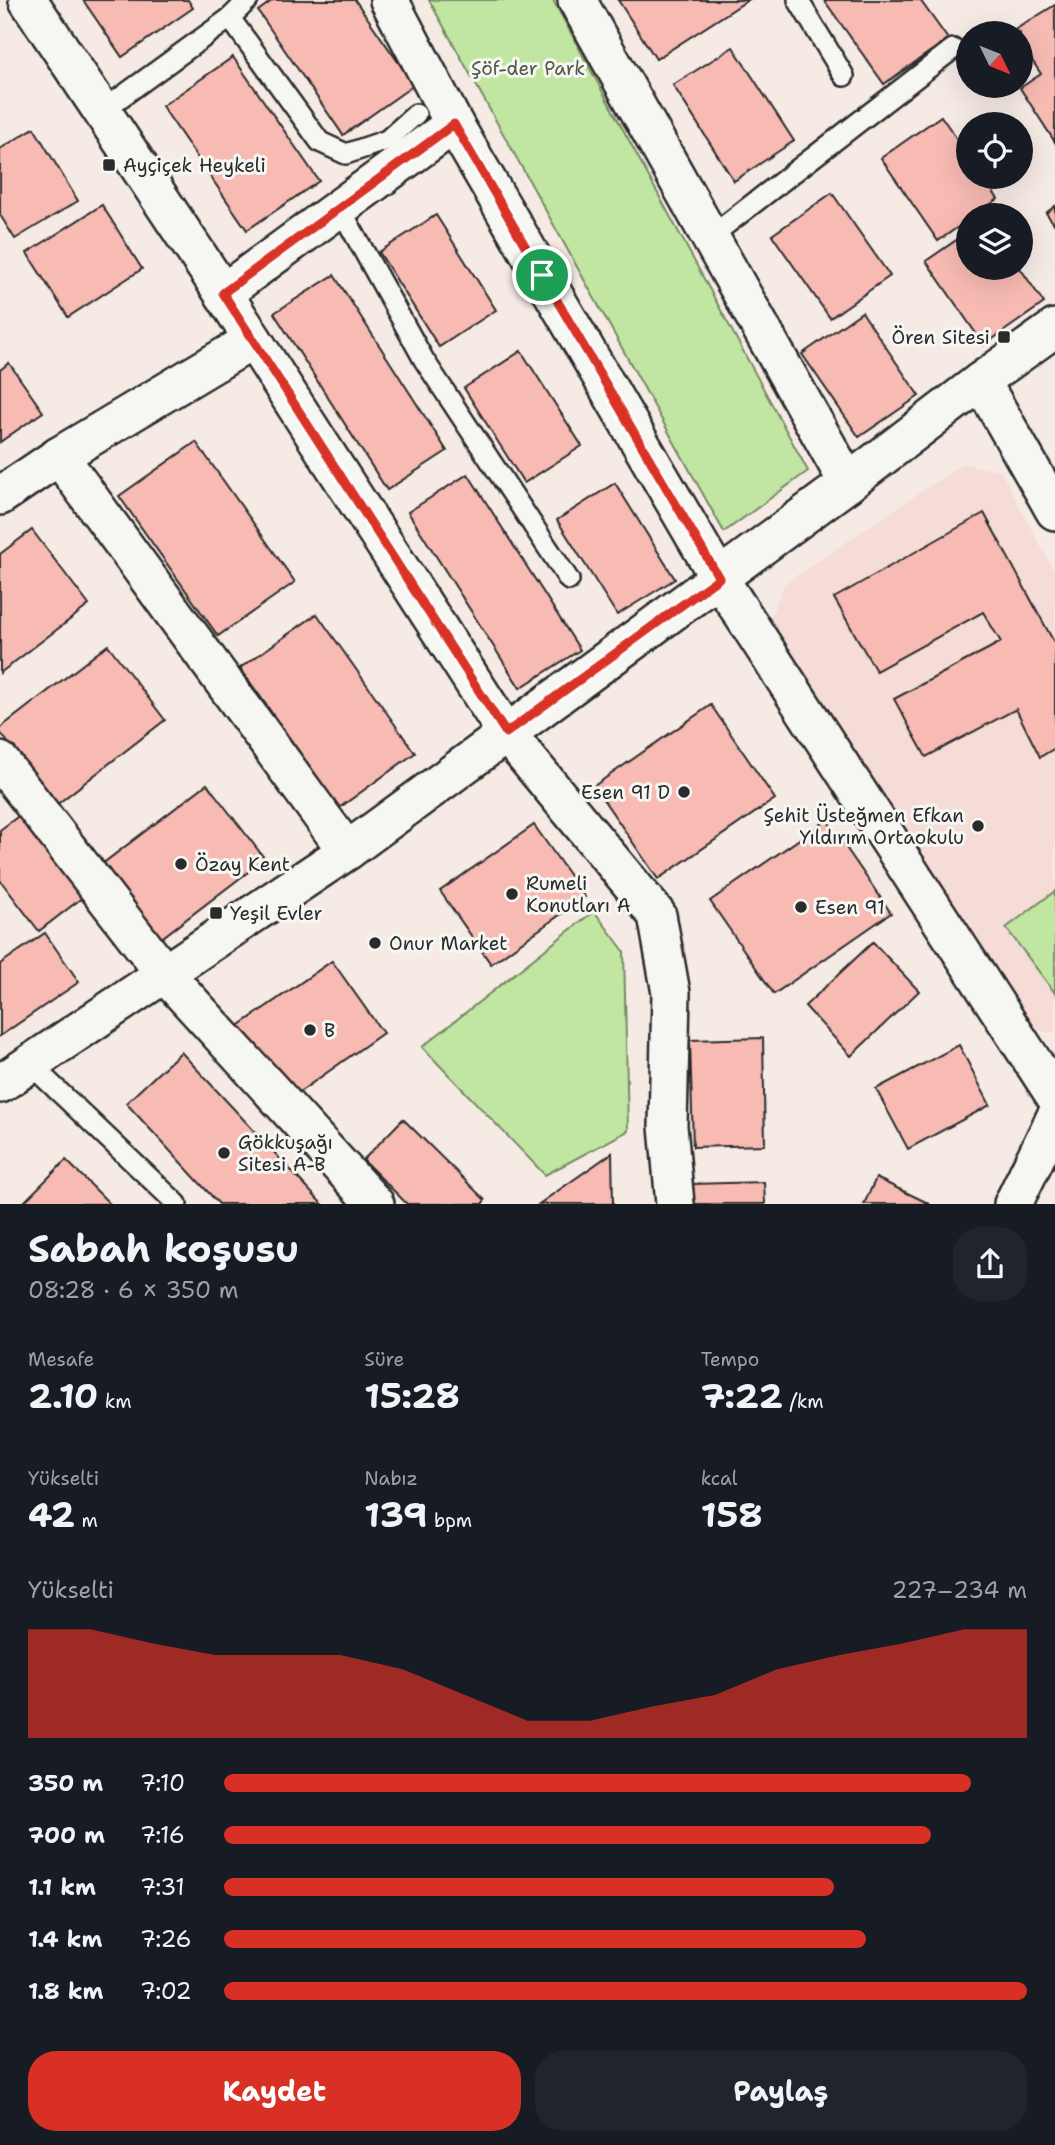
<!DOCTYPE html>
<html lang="tr">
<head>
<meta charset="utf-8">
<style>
  :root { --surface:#171b24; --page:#20242c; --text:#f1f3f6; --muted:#9ea1a6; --accent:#d93025 }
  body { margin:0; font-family:"Shantell Sans",sans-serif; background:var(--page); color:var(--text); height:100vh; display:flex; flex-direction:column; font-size:26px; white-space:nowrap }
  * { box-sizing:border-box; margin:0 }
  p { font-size:23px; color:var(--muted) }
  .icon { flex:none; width:38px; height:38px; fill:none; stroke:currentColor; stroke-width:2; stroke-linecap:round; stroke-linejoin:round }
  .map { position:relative; height:1204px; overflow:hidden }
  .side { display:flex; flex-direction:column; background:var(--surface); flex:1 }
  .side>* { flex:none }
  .needle { width:46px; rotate:133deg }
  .fabs { position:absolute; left:956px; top:21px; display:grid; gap:14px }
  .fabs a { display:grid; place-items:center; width:77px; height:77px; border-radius:50%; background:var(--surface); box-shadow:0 7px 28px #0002; font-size:35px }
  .pin { position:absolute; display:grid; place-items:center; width:60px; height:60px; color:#fff; margin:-30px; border:4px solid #fff; border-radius:50%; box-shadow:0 2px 7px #0007 }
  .round { display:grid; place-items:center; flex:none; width:74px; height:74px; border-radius:28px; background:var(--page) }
  .headline { display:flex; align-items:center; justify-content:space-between; height:119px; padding:0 28px }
  h1 { font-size:38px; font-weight:700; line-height:52px }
  .stats { display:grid; grid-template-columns:repeat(3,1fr); gap:10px; height:119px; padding:7px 28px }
  .stats div { display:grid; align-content:center }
  .stats b { font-size:35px; font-weight:700 }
  .stats small { font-size:19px; font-weight:400 }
  .stats p { font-size:19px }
  .chart { height:196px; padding:14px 28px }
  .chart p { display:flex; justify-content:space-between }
  .chart svg { width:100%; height:126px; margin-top:7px; fill:var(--accent); opacity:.7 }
  .primary-button { display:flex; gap:14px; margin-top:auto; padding:14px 28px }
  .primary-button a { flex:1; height:80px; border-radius:28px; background:var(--accent); color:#fff; font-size:28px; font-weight:700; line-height:80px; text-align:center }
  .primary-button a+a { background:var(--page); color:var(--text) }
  ul { padding:0 28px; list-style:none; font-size:23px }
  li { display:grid; grid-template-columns:112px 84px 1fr; align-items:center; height:52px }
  li i { height:18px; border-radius:9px; background:var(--accent) }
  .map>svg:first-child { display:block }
  .built { fill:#f6dcd6 }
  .green { fill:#c0e6a1; stroke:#768866; stroke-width:2 }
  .building { fill:#f7bbb3; stroke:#2b2b2b; stroke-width:2 }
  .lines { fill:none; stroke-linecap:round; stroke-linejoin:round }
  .lane-casing { stroke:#2b2b2b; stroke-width:24 }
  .street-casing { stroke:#2b2b2b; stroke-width:42 }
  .lane { stroke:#f6f6f2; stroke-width:19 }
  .street { stroke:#f6f6f2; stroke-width:37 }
  .route-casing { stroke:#fff; stroke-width:14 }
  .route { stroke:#d93025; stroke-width:9 }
  .poi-dot { fill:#2b2b2b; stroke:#f6f6f2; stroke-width:2.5 }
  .labels { text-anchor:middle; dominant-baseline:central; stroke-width:6; stroke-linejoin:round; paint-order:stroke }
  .park-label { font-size:19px; fill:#505a48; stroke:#f6f6f2 }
  .poi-label { font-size:19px; fill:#2b2b2b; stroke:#f6f6f2; text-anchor:start }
</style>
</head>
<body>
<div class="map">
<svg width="1055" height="1204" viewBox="0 0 1055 1204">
  <rect width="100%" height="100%" fill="#f6eae5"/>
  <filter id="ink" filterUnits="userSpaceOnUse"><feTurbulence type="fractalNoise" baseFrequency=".0143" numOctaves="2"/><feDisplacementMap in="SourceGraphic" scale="14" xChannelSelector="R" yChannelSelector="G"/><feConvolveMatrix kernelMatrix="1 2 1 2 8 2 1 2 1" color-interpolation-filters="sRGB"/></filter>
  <g filter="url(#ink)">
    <polygon class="built" points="962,464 1000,470 1055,573 1055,1033 1032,1030 769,621 784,584"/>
    <g class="green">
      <polygon points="429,0 553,0 808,471 724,532"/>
      <polygon points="1055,891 1055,993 1006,928"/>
      <polygon points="594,911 624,951 628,1131 545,1175 422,1047"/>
    </g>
    <g class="building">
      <polygon points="83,0 188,0 193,8 122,57"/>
      <polygon points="273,0 355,0 414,85 343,135 258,11"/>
      <polygon points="618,0 748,0 656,59"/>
      <polygon points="824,0 920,0 948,39 884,84"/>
      <polygon points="1055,5 1055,142 1020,88 1041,74 1020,42 1020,33 1013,31"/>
      <polygon points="733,47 794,141 734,181 673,85"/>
      <polygon points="233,57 319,181 247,230 162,106"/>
      <polygon points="941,116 968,155 968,177 983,177 998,199 975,215 968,215 968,220 938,241 881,158"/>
      <polygon points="34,128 78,201 15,239 0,215 0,149"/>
      <polygon points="832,193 890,276 830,318 772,235"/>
      <polygon points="102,205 142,269 68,317 27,253"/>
      <polygon points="1055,206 1055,225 1046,213"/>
      <polygon points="436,215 496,310 439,347 379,252"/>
      <polygon points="968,232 968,268 1020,268 1044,303 984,345 926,261"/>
      <polygon points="334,275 447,451 387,490 274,313"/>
      <polygon points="862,312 919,396 859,437 802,354"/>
      <polygon points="521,351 582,446 524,483 464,388"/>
      <polygon points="9,363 43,412 0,442 0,370"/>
      <polygon points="196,442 295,582 218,636 119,496"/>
      <polygon points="468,474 580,650 520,688 408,512"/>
      <polygon points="615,483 675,579 617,615 557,520"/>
      <polygon points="984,513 1055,644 1055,748 1040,757 1016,709 926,757 894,699 1001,642 983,612 876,671 834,598"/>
      <polygon points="32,530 89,605 0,673 0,554"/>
      <polygon points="317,614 415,753 339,808 240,668"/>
      <polygon points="108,645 165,720 56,805 0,732 0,728"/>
      <polygon points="711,705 775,799 658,879 594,786"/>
      <polygon points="207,784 265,859 155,943 97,868"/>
      <polygon points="24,812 87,894 39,931 0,880 0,830"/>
      <polygon points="827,820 891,913 774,994 710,901"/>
      <polygon points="534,825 585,897 491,964 440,891"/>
      <polygon points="45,933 79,982 0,1036 0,964"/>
      <polygon points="873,942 919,991 851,1056 805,1006"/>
      <polygon points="332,961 383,1033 288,1100 237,1027"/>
      <polygon points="763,1038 765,1145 693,1147 690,1040"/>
      <polygon points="959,1045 990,1105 908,1149 876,1089"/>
      <polygon points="181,1052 322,1204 219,1204 126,1103"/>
      <polygon points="403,1119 485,1200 482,1204 407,1204 363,1160"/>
      <polygon points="612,1153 613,1204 539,1204"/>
      <polygon points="66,1160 110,1204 22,1204"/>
      <polygon points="876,1178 930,1204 864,1204"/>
      <polygon points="764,1182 765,1204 693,1204 692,1184"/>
    </g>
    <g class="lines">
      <defs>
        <g id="lane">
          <polyline points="798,0 844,76"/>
          <polyline points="230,18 320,142 346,154 387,140 416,114"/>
          <polyline points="102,111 230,18 248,0"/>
          <polyline points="340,208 424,360 569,580"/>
          <polyline points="710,237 953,49"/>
          <polyline points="30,1064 177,1204"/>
        </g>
        <g id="street">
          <polyline points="28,0 223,293 506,733 657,915 671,993 668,1126 675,1204"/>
          <polyline points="389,0 454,124 719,578 1055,1096"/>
          <polyline points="577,0 848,483"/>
          <polyline points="223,293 454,124"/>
          <polyline points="981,381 1055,511"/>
          <polyline points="59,456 347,851"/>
          <polyline points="0,496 59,456 253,340"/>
          <polyline points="0,761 164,973 375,1204"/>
          <polyline points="0,1084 347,851 848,483 981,381 1055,328"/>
          <polyline points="1013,1204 1055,1118"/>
        </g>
      </defs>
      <use href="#lane" class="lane-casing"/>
      <use href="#street" class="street-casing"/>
      <use href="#lane" class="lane"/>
      <use href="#street" class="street"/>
    </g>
  </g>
  <g class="lines" filter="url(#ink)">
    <defs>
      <polygon id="route" points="454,124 719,578 506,733 223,293"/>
    </defs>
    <use href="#route" class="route-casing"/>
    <use href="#route" class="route"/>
  </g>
  <g class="poi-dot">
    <rect x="102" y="158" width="14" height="14" rx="3.5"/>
    <rect x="997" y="330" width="14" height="14" rx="3.5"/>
    <circle cx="684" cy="792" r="7"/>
    <circle cx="978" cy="826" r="7"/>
    <circle cx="181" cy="864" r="7"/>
    <circle cx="512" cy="894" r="7"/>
    <circle cx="801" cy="907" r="7"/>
    <rect x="209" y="906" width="14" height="14" rx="3.5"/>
    <circle cx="375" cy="943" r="7"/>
    <circle cx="310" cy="1030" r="7"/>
    <circle cx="224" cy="1153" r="7"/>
  </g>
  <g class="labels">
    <g class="park-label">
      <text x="528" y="68">Şöf-der Park</text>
    </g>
    <g class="poi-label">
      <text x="123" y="165">Ayçiçek Heykeli</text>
      <text x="990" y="337" text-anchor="end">Ören Sitesi</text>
      <text x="670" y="792" text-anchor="end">Esen 91 D</text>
      <text x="964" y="815" text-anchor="end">Şehit Üsteğmen Efkan<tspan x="964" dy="22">Yıldırım Ortaokulu</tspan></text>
      <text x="195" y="864">Özay Kent</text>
      <text x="526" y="883">Rumeli<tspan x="526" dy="22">Konutları A</tspan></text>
      <text x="815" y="907">Esen 91</text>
      <text x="230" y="913">Yeşil Evler</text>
      <text x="389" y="943">Onur Market</text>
      <text x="324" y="1030">B</text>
      <text x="238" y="1142">Gökkuşağı<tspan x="238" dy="22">Sitesi A-B</tspan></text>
    </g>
  </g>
</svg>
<div class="fabs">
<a><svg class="needle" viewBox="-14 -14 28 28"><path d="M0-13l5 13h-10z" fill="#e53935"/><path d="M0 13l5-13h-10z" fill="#9ea1a6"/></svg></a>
<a><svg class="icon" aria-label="locate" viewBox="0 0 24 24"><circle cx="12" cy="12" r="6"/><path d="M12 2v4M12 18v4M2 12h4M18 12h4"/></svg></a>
<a><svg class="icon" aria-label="layers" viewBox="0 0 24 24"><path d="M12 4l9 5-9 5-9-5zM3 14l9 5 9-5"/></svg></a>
</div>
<div class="pin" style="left:542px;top:275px;background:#1e9e55"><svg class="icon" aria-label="arrive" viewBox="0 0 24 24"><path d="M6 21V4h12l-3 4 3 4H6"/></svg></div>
</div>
<section class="side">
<div class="headline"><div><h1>Sabah koşusu</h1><p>08:28 · 6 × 350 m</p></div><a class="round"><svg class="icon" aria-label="share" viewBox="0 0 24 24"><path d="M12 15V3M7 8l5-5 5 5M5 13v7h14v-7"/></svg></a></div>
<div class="stats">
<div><p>Mesafe</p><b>2.10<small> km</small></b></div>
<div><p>Süre</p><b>15:28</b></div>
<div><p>Tempo</p><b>7:22<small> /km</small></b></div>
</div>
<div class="stats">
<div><p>Yükselti</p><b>42<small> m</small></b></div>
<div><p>Nabız</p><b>139<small> bpm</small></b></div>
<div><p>kcal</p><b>158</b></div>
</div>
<div class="chart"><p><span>Yükselti</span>227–234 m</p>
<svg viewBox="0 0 160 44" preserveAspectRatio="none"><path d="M0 44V6L10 6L20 11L30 15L40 15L50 15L60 20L70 29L80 38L90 38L100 33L110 29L120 20L130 15L140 11L150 6L160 6V44z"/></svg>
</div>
<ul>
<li><b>350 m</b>7:10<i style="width:93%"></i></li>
<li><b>700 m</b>7:16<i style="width:88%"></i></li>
<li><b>1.1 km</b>7:31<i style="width:76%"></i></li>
<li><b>1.4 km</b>7:26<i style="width:80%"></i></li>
<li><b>1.8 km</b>7:02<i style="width:100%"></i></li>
</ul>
<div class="primary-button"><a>Kaydet</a><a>Paylaş</a></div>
</section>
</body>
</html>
